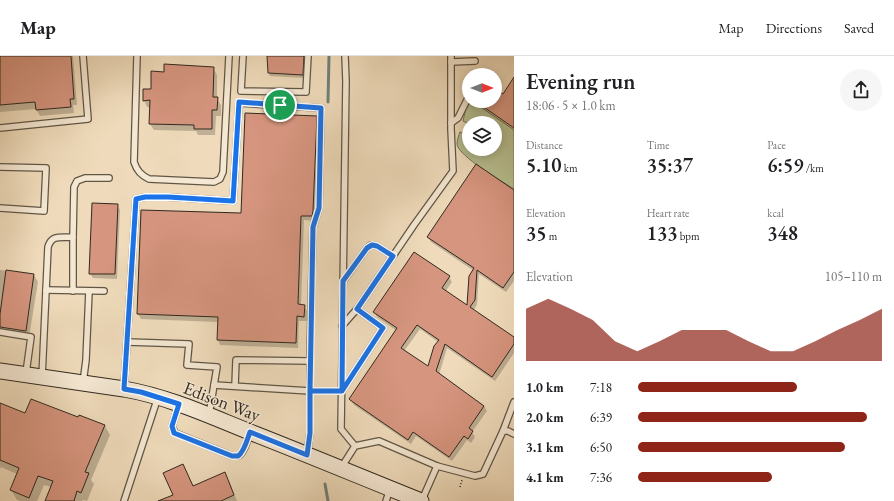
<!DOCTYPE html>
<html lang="en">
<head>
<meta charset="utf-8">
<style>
  :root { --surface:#fff; --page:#f6f6f6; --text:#202124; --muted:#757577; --line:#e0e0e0; --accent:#8f2418 }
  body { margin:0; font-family:"EB Garamond",serif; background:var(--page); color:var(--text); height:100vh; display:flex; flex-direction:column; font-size:15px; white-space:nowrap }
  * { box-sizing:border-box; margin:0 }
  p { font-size:13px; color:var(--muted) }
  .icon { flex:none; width:22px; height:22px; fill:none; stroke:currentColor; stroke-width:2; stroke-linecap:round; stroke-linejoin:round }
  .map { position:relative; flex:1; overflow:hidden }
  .sheet { display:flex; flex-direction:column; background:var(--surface); width:380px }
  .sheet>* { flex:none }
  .needle { width:26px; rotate:90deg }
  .fabs { position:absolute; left:462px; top:12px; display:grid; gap:8px }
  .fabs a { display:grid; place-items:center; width:40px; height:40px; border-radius:50%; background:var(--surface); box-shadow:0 2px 10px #0003; font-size:20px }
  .pin { position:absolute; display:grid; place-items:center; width:34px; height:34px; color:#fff; margin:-17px; border:2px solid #fff; border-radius:50%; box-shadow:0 1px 4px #0007 }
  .round { display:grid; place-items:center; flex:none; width:42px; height:42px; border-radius:21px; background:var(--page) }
  .head { display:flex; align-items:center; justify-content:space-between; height:68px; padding:0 12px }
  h1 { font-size:22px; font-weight:600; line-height:30px }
  .stats { display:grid; grid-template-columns:repeat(3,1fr); gap:6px; height:68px; padding:4px 12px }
  .stats div { display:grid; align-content:center }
  .stats b { font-size:20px; font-weight:600 }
  .stats small { font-size:11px; font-weight:400 }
  .stats p { font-size:11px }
  .chart { height:112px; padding:8px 12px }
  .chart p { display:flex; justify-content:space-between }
  .chart svg { width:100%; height:72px; margin-top:4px; fill:var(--accent); opacity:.7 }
  ul { padding:0 12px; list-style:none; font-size:13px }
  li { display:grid; grid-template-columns:64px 48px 1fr; align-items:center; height:30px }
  li i { height:10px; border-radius:5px; background:var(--accent) }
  header { display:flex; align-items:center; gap:24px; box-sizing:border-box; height:56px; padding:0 20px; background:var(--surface); border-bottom:1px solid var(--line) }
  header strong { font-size:19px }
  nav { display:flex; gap:22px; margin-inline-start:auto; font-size:14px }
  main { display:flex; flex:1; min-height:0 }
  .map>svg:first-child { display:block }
  .green { fill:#b8c091; stroke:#747458; fill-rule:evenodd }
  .shadow { fill:#0003; fill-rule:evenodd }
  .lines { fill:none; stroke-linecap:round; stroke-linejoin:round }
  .stream { stroke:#708079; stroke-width:3 }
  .building { fill:#d6957f; stroke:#31291f; fill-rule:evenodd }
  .lane-casing { stroke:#605646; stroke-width:8 }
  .secondary-casing { stroke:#31291f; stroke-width:17 }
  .path { stroke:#31291f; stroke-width:1.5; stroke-dasharray:1 2; stroke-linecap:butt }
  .lane { stroke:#f5e8d3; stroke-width:5.5 }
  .secondary { stroke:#f5e8d3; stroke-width:15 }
  .route-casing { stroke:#fff; stroke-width:8 }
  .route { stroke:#1a73e8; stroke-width:5 }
  .labels { text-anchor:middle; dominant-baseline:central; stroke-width:3; stroke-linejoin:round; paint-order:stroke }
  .street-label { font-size:18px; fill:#31291f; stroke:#f5e8d3 }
</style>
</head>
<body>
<header>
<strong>Map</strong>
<nav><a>Map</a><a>Directions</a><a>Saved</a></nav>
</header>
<main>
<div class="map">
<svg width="514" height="445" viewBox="0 0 514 445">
  <rect width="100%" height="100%" fill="#efdbbb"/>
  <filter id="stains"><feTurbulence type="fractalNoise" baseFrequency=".005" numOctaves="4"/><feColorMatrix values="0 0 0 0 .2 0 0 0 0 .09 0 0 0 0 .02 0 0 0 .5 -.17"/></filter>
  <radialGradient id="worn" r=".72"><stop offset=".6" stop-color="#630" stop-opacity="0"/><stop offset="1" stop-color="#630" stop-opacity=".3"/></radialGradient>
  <path class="green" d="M472,45L514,74V133C503,126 458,100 457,88C457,84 459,79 460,76L465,77L469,68L463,65L467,48ZM469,67H495V93H469Z"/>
  <g class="shadow">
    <polygon points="0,0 73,0 77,49 73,49 74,57 40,60 36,53 0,56"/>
    <polygon points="268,0 305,0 304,22 270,20 269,17"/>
    <polygon points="213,12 217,19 217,42 221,49 221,60 216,60 215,79 198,79 196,75 154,74 150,68 151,51 147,51 144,44 165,17"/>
    <polygon points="514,23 514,74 480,51 477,46 477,45 495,45 495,34 503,39"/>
    <polygon points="316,61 319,66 316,161 314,165 304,164 301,250 304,250 307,255 307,265 299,265 298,292 220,289 218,284 218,266 141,263 138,258 142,155 242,158"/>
    <path d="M514,135V225L506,236L479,218L477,249L473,255L514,282V297L495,325L447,292L439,319L484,350L487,355L472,376L475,381L471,387L467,384L452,405L416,380L411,388L354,349L351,344L397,275L377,261L374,256L449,221L452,226L445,236L467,251L474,215L431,186L428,181ZM420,273L438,286L429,312L404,295Z"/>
    <polygon points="117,149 120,154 117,223 93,222 90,217"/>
    <polygon points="0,214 34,219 38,226 29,281 0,277"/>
    <polygon points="0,348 26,359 79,363 105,370 110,379 91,424 94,428 87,445 83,444 82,445 46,445 51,431 44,429 37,445 20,445 17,444 11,434 17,418 1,411 0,413"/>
    <polygon points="183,409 194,431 224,417 230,427 237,445 160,445 174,439"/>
  </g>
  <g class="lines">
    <g class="stream">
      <polyline points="328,46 329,0"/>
      <polyline points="325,428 328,445"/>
    </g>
  </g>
  <g class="building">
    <polygon points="0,0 71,0 74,43 70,43 71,51 36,54 35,46 0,49"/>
    <polygon points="267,0 304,0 303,19 268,17"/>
    <polygon points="164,8 214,11 213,41 218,41 217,54 212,54 212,73 194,73 194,69 149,68 150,44 143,45 143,33 151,33 151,15 164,16"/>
    <polygon points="514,21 514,72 475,45 495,45 495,32 503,38"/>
    <polygon points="245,57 317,60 313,155 312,160 301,160 298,248 305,249 304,261 297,260 296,287 217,284 218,261 137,258 141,154 241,157"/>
    <path d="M476,108L514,134V216L503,232L477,214L475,244L470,251L514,281V288L492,321L445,288L436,315L484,350L469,372L473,375L468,383L464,380L449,401L413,376L408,384L350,344L349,343L397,272L373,256L414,196L450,220L442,232L467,249L469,220L474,212L427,181ZM417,269L439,284L434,290L428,310L401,292Z"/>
    <polygon points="92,147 118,148 115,218 89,218"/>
    <polygon points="6,214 34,218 26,275 0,271 0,258"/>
    <polygon points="31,343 78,361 79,359 105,369 85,416 89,417 81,437 77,435 74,445 45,445 53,425 38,420 29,442 10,434 19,412 0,404 0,347 25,357"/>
    <polygon points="183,408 193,430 225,416 234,439 221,445 158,445 173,439 163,417"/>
  </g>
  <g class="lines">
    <defs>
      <g id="lane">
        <path d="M137,0L134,106C137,115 141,119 149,123L214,126L220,123L223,116L229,0"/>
        <polyline points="243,0 241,35 306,36 308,0"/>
        <polyline points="345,0 346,25 341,373 355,390"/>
        <polyline points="451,6 475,5"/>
        <polyline points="451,67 458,62 469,40"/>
        <polyline points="0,72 88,63 83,0"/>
        <polyline points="0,111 46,112 44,155 0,152"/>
        <polyline points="73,181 73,235"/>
        <polyline points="344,224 367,192 371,189 377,190 393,200"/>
        <polyline points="46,234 104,235"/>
        <polyline points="342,270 357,253 414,169 453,115 451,73 451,0"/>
        <polyline points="0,276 31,281 26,317"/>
        <polyline points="127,286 189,288 187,309 217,311 209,359"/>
        <path d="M42,321L48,191C52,178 61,182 73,181L74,131L77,125L85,122H109"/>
        <polyline points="83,327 86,304 89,235"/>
        <polyline points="214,329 310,335 342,335 383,272 357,253"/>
        <polyline points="235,330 236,304 310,305"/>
        <polyline points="124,333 136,143 145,141 168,141 233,145 239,47 321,52 319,152 313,171 310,305 310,377 307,399"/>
        <path d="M179,348L172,370L175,377L232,400C233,400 237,400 238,400C244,398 248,382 250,377"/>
        <polyline points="503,375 514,346"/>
        <polyline points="437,410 475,420 483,418 503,375 508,375 514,378"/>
        <polyline points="341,412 355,390 379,385 437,410 422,444"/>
        <polyline points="124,445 158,341"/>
        <polyline points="386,445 390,433"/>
      </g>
      <path id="secondary" d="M0,315L124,333C170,341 212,361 255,378C311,400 366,423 421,445"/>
    </defs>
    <use href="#lane" class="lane-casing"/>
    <use href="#secondary" class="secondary-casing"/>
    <polyline class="path" points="460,431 462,424"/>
    <use href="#lane" class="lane"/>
    <use href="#secondary" class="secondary"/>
  </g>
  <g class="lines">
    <defs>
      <path id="route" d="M280,49L239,46L233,145L168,141H145L136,143L124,333L141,336L179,348L172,370L174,377L232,400C233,400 237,400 238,400C244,397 248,381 250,376L307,399L310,377V335H342L343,225L367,192L372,189L377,190L393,200L357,253L383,272L342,335H310L313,171L319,152L321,52L280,49"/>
    </defs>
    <use href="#route" class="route-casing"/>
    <use href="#route" class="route"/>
  </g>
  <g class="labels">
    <g class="street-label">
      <text transform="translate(222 345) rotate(21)">Edison Way</text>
    </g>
  </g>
  <rect width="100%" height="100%" filter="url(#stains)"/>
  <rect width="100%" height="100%" fill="url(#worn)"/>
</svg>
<div class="fabs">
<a><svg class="needle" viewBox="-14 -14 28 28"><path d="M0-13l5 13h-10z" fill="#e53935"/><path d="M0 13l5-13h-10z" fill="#757577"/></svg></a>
<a><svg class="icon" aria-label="layers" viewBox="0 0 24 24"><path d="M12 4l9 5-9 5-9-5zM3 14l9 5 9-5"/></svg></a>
</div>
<div class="pin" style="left:280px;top:49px;background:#1e9e55"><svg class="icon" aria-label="arrive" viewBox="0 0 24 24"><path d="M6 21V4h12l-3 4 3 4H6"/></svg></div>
</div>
<section class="sheet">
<div class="head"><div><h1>Evening run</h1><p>18:06 · 5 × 1.0 km</p></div><a class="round"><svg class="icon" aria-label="share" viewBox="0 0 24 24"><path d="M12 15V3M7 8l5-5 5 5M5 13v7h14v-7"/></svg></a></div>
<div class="stats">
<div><p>Distance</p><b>5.10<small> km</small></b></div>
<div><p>Time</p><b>35:37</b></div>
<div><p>Pace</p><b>6:59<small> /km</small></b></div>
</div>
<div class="stats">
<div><p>Elevation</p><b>35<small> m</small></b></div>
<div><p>Heart rate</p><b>133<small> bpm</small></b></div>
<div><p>kcal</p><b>348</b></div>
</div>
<div class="chart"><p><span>Elevation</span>105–110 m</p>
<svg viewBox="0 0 160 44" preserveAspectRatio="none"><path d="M0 44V12L10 6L20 12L30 19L40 32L50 38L60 32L70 25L80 25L90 25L100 32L110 38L120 38L130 32L140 25L150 19L160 12V44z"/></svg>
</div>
<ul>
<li><b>1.0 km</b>7:18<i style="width:65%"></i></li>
<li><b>2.0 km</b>6:39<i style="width:94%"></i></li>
<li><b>3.1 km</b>6:50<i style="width:85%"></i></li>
<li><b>4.1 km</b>7:36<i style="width:55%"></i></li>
</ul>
</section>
</main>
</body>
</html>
